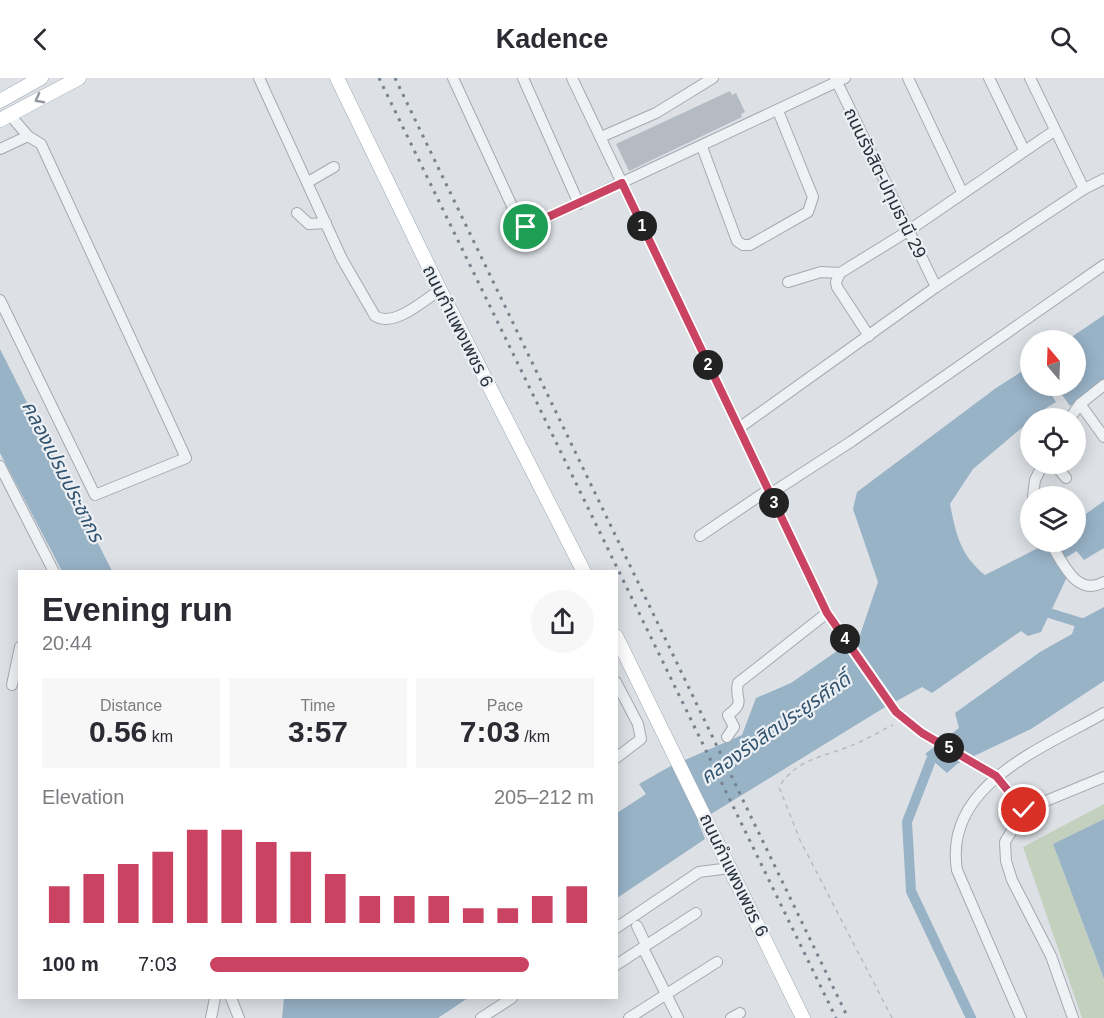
<!DOCTYPE html>
<html lang="en">
<head>
<meta charset="utf-8">
<style>
  :root { --surface:#fff; --page:#f7f7f7; --text:#2b2b33; --muted:#7c7c81; --accent:#ca4363 }
  body { margin:0; font-family:Helvetica,"Noto Sans Thai",sans-serif; background:var(--page); color:var(--text); height:100vh; display:flex; flex-direction:column; font-size:22px; white-space:nowrap }
  * { box-sizing:border-box; margin:0 }
  p { font-size:20px; color:var(--muted) }
  .icon { flex:none; width:33px; height:33px; fill:none; stroke:currentColor; stroke-width:2; stroke-linecap:round; stroke-linejoin:round }
  .map { position:relative; flex:1; overflow:hidden }
  .panel { position:absolute; left:18px; top:492px; width:600px; height:429px; display:flex; flex-direction:column; background:var(--surface); border-radius:0px; box-shadow:0 3px 15px #0003 }
  .panel>* { flex:none }
  .needle { width:39px; rotate:341deg }
  .tools { position:absolute; left:1020px; top:252px; display:grid; gap:12px }
  .tools a { display:grid; place-items:center; width:66px; height:66px; border-radius:50%; background:var(--surface); box-shadow:0 3px 15px #0003; font-size:30px }
  .pin { position:absolute; display:grid; place-items:center; width:51px; height:51px; color:#fff; margin:-26px; border:3px solid #fff; border-radius:50%; box-shadow:0 2px 6px #0007 }
  .km { position:absolute; width:30px; height:30px; margin:-15px; border-radius:50%; background:#222; color:#fff; font-size:16px; line-height:30px; text-align:center }
  .round { display:grid; place-items:center; flex:none; width:63px; height:63px; border-radius:32px; background:var(--page) }
  .headline { display:flex; align-items:center; justify-content:space-between; height:102px; padding:0 24px }
  h1 { font-size:33px; font-weight:700; line-height:45px }
  .stats { display:grid; grid-template-columns:repeat(3,1fr); gap:9px; height:102px; padding:6px 24px }
  .stats div { display:grid; align-content:center; border-radius:0px; background:var(--page); text-align:center }
  .stats b { font-size:30px; font-weight:700 }
  .stats small { font-size:16px; font-weight:400 }
  .stats p { font-size:16px }
  .chart { height:168px; padding:12px 24px }
  .chart p { display:flex; justify-content:space-between }
  .chart svg { width:100%; height:108px; margin-top:6px; stroke:var(--accent); stroke-width:6 }
  ul { padding:0 24px; list-style:none; font-size:20px }
  li { display:grid; grid-template-columns:96px 72px 1fr; align-items:center; height:45px }
  li i { height:15px; border-radius:8px; background:var(--accent) }
  header { display:flex; justify-content:space-between; align-items:center; height:78px; padding:0 24px; background:var(--surface); font-size:27px; font-weight:700 }
  .map>svg:first-child { display:block }
  .green { fill:#c4d0be }
  .water { fill:#98b2c6 }
  .lines { fill:none; stroke-linecap:round; stroke-linejoin:round }
  .canal { stroke:#98b2c6; stroke-width:10 }
  .building { fill:#b4bbc3 }
  .minor-casing { stroke:#a3a9b0; stroke-width:12 }
  .major-casing { stroke:#9ca7b2; stroke-width:15 }
  .path { stroke:#b7bcc1; stroke-width:1.5; stroke-dasharray:4.5 4.5; stroke-linecap:butt }
  .minor { stroke:#eff2f5; stroke-width:10 }
  .major { stroke:#fff; stroke-width:14 }
  .rail { stroke:#77828f; stroke-width:3; stroke-dasharray:3 6; stroke-linecap:butt }
  .oneway { stroke:#93989e }
  .route-casing { stroke:#fff; stroke-width:12 }
  .route { stroke:#ca4363; stroke-width:8 }
  .labels { text-anchor:middle; dominant-baseline:central; stroke-width:4.5; stroke-linejoin:round; paint-order:stroke }
  .street-label { font-size:18px; fill:#27313c; stroke:#ecf0f4 }
  .water-label { font-size:20px; font-style:italic; fill:#32536f; stroke:#ecf0f4 }
</style>
</head>
<body>
<header><svg class="icon" aria-label="back" viewBox="0 0 24 24"><path d="M15 5l-7 7 7 7"/></svg>Kadence<svg class="icon" aria-label="search" viewBox="0 0 24 24"><circle cx="10" cy="10" r="6"/><path d="M15 15l6 6"/></svg></header>
<div class="map">
<svg width="1104" height="940" viewBox="0 0 1104 940">
  <rect width="100%" height="100%" fill="#dde1e6"/>
  <polygon class="green" points="1104,726 1104,741 1053,766 1104,901 1104,940 1082,940 1023,769"/>
  <g class="water">
    <polygon points="1104,237 1104,305 1070,328 1058,311 1064,308 1076,308 1076,262 1067,262"/>
    <polygon points="0,271 112,493 62,493 0,375"/>
    <path d="M1030,291V308H1046L1056,324L1030,340V343L973,391L950,426C956,456 960,477 985,497L1044,467L1067,499L1041,554L1028,558L1021,553L932,615L922,609L882,631L698,744L705,761L617,820V735L646,716L639,706L669,689L742,657L756,620L791,605L860,557L878,504L853,431L857,414L996,310L1021,294Z"/>
    <polygon points="1104,423 1104,470 1084,482 1069,464 1076,464 1076,443"/>
    <polygon points="1104,529 1104,603 1031,651 957,686 947,695 925,676 959,650 955,635 1040,574 1072,556 1076,544"/>
    <polygon points="1104,741 1104,901 1053,766"/>
    <polygon points="284,920 468,920 438,940 282,940"/>
  </g>
  <g class="lines">
    <g class="canal">
      <polyline points="1051,483 1104,450"/>
      <polyline points="1036,531 1104,552"/>
      <polyline points="941,674 931,682 907,744 911,813 971,940"/>
    </g>
  </g>
  <polygon class="building" points="730,13 732,17 736,15 745,34 741,36 742,39 629,93 616,66"/>
  <g class="lines">
    <defs>
      <g id="minor">
        <path d="M259,0L342,181L375,238C394,250 424,222 440,212"/>
        <polyline points="453,0 512,128 538,162"/>
        <polyline points="523,0 579,126"/>
        <polyline points="572,0 827,535 896,634 922,655 996,698 1024,732 1005,764 1006,783 1012,802 1051,878 1073,940"/>
        <polyline points="835,0 936,209"/>
        <polyline points="908,0 962,114"/>
        <polyline points="989,0 1024,72"/>
        <polyline points="1030,0 1084,111"/>
        <polyline points="601,59 656,35 713,0"/>
        <polyline points="702,69 737,163 743,167 750,167 808,134 813,119 778,33"/>
        <polyline points="0,71 28,58"/>
        <polyline points="308,104 334,89"/>
        <polyline points="297,135 309,146 326,145"/>
        <polyline points="527,149 845,0"/>
        <polyline points="788,204 821,194 840,195"/>
        <polyline points="0,222 95,417 186,380 41,66 28,58 10,37"/>
        <polyline points="869,258 837,209 836,204 840,195 908,153 1054,53"/>
        <polyline points="1080,326 1104,359"/>
        <polyline points="1070,340 1080,326 1104,307"/>
        <polyline points="739,350 936,209 1084,111 1104,101"/>
        <polyline points="1054,386 1066,400"/>
        <polyline points="0,388 54,494"/>
        <polyline points="770,416 852,363 1104,187"/>
        <polyline points="1033,418 1035,402 1043,386"/>
        <polyline points="700,458 768,412"/>
        <path d="M1050,464C1062,483 1076,520 1104,504"/>
        <polyline points="616,604 638,646 641,661 616,680"/>
        <polyline points="12,607 20,569"/>
        <path d="M727,659L734,649L728,637C747,623 734,623 738,605L827,535"/>
        <polyline points="1024,732 1104,699"/>
        <polyline points="637,848 646,867"/>
        <polyline points="616,850 699,794 730,790"/>
        <polyline points="643,870 678,940"/>
        <polyline points="616,887 696,835"/>
        <polyline points="231,920 239,940"/>
        <polyline points="211,940 215,920"/>
        <polyline points="481,940 512,920"/>
        <polyline points="629,940 717,884"/>
        <polyline points="731,940 740,935"/>
        <path d="M1021,940L957,792C943,706 1044,670 1104,635"/>
      </g>
      <g id="major">
        <polyline points="337,0 440,212 584,494"/>
        <polyline points="0,23 41,0"/>
        <polyline points="0,42 79,0"/>
        <polyline points="616,558 803,940"/>
      </g>
    </defs>
    <use href="#minor" class="minor-casing"/>
    <use href="#major" class="major-casing"/>
    <path class="path" d="M892,940L800,762L779,709C798,679 826,679 855,666C868,661 880,653 893,647"/>
    <use href="#minor" class="minor"/>
    <use href="#major" class="major"/>
    <g class="rail">
      <polyline points="379,0 836,940"/>
      <polyline points="395,0 848,940"/>
    </g>
  </g>
  <defs><path id="oneway-chevron" d="M-2-3.5L2.5 0L-2 3.5" fill="none" stroke-width="1.6" stroke-linecap="round" stroke-linejoin="round" transform="scale(1.5)"/></defs>
  <use class="oneway" href="#oneway-chevron" transform="translate(39 21) rotate(152)"/>
  <g class="lines">
    <defs>
      <polyline id="route" points="526,149 622,105 827,535 896,634 922,655 996,698 1024,732"/>
    </defs>
    <use href="#route" class="route-casing"/>
    <use href="#route" class="route"/>
  </g>
  <g class="labels">
    <g class="street-label">
      <text transform="translate(885 105) rotate(64)">ถนนรังสิต-ปทุมธานี 29</text>
      <text transform="translate(458 248) rotate(63)">ถนนกำแพงเพชร 6</text>
      <text transform="translate(734 797) rotate(64)">ถนนกำแพงเพชร 6</text>
    </g>
    <g class="water-label">
      <text transform="translate(63 393) rotate(63)">คลองเปรมประชากร</text>
      <text transform="translate(775 650) rotate(-35)">คลองรังสิตประยูรศักดิ์</text>
    </g>
  </g>
</svg>
<div class="tools">
<a><svg class="needle" viewBox="-14 -14 28 28"><path d="M0-13l5 13h-10z" fill="#e53935"/><path d="M0 13l5-13h-10z" fill="#7c7c81"/></svg></a>
<a><svg class="icon" aria-label="locate" viewBox="0 0 24 24"><circle cx="12" cy="12" r="6"/><path d="M12 2v4M12 18v4M2 12h4M18 12h4"/></svg></a>
<a><svg class="icon" aria-label="layers" viewBox="0 0 24 24"><path d="M12 4l9 5-9 5-9-5zM3 14l9 5 9-5"/></svg></a>
</div>
<div class="pin" style="left:526px;top:149px;background:#1e9e55"><svg class="icon" aria-label="arrive" viewBox="0 0 24 24"><path d="M6 21V4h12l-3 4 3 4H6"/></svg></div>
<div class="pin" style="left:1024px;top:732px;background:#d93025"><svg class="icon" aria-label="check" viewBox="0 0 24 24"><path d="M5 12l5 5 9-10"/></svg></div>
<b class="km" style="left:642px;top:148px">1</b>
<b class="km" style="left:708px;top:287px">2</b>
<b class="km" style="left:774px;top:425px">3</b>
<b class="km" style="left:845px;top:561px">4</b>
<b class="km" style="left:949px;top:670px">5</b>
<section class="panel">
<div class="headline"><div><h1>Evening run</h1><p>20:44</p></div><a class="round"><svg class="icon" aria-label="share" viewBox="0 0 24 24"><path d="M12 15V3M7 8l5-5 5 5M5 13v7h14v-7"/></svg></a></div>
<div class="stats">
<div><p>Distance</p><b>0.56<small> km</small></b></div>
<div><p>Time</p><b>3:57</b></div>
<div><p>Pace</p><b>7:03<small> /km</small></b></div>
</div>
<div class="chart"><p><span>Elevation</span>205–212 m</p>
<svg viewBox="0 0 160 44" preserveAspectRatio="none"><path d="M5 44V29M15 44V24M25 44V20M35 44V15M45 44V6M55 44V6M65 44V11M75 44V15M85 44V24M95 44V33M105 44V33M115 44V33M125 44V38M135 44V38M145 44V33M155 44V29"/></svg>
</div>
<ul>
<li><b>100 m</b>7:03<i style="width:83%"></i></li>
</ul>
</section>
</div>
</body>
</html>
